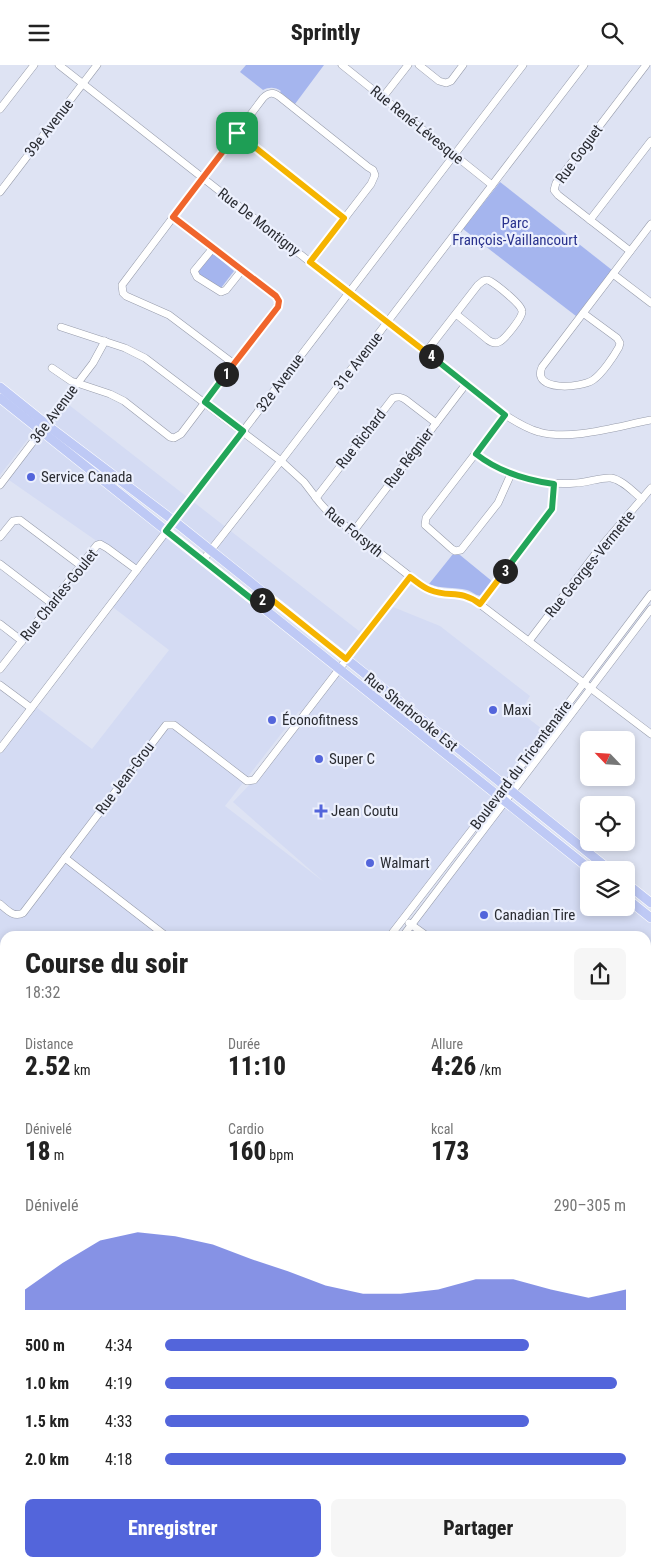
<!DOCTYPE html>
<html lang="fr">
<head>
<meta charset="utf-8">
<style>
  :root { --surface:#fff; --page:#f6f6f6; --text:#222; --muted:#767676; --accent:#5365db }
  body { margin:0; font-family:"Roboto Condensed",sans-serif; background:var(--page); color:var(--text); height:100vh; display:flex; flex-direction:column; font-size:19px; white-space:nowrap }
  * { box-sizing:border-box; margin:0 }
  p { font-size:16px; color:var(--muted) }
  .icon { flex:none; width:28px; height:28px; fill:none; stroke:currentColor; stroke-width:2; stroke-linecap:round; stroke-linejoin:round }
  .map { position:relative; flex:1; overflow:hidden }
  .drawer { position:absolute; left:0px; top:866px; width:651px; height:636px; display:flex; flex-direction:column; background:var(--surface); border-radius:15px 15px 0 0; box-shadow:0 2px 8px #0003 }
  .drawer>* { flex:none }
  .needle { width:32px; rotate:295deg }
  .fabs { position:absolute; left:580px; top:666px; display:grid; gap:10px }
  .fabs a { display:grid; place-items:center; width:55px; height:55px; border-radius:8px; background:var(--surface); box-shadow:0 2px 8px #0003; font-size:25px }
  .pin { position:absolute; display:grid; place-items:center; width:42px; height:42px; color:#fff; margin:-21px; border-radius:10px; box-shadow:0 2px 8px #0006 }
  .km { position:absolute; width:25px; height:25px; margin:-12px; border-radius:50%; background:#222; color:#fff; font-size:14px; line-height:25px; text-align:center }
  .round { display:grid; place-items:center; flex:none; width:52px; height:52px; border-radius:8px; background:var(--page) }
  .overview { display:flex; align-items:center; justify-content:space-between; height:85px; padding:0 25px }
  h1 { font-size:28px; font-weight:800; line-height:38px }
  .stats { display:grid; grid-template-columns:repeat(3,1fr); gap:8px; height:85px; padding:5px 25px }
  .stats div { display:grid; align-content:center }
  .stats b { font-size:25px; font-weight:800 }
  .stats small { font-size:14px; font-weight:400 }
  .stats p { font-size:14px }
  .chart { height:140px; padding:10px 25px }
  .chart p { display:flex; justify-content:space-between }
  .chart svg { width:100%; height:90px; margin-top:5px; fill:var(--accent); opacity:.7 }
  .action { display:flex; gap:10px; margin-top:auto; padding:10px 25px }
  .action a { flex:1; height:58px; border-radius:8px; background:var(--accent); color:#fff; font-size:20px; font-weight:800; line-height:58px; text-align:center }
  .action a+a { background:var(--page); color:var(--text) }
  ul { padding:0 25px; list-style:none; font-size:16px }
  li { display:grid; grid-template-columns:80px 60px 1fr; align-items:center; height:38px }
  li i { height:12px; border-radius:6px; background:var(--accent) }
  header { display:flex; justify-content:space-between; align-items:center; height:65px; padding:0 25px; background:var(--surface); font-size:22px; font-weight:800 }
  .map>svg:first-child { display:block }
  .built { fill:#d4dbf3; fill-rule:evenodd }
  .green { fill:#a5b5ee }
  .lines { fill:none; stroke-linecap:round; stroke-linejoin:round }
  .minor-casing { stroke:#979cab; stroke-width:8 }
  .major-casing { stroke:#fff; stroke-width:10 }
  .highway-casing { stroke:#fff; stroke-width:11 }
  .minor { stroke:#fff; stroke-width:7 }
  .major { stroke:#bec9f5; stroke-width:9 }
  .highway { stroke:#92a5ef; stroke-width:10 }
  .split-1-casing { stroke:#fff; stroke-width:10 }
  .split-2-casing { stroke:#fff; stroke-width:10 }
  .split-3-casing { stroke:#fff; stroke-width:10 }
  .split-4-casing { stroke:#fff; stroke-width:10 }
  .split-5-casing { stroke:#fff; stroke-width:10 }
  .split-1 { stroke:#f0652b; stroke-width:6 }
  .split-2 { stroke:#22a559; stroke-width:6 }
  .split-3 { stroke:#f5b400; stroke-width:6 }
  .split-4 { stroke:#22a559; stroke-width:6 }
  .split-5 { stroke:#f5b400; stroke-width:6 }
  .poi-dot { fill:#5365db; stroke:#ecf0fd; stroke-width:2 }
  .labels { text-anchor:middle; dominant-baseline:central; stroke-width:4.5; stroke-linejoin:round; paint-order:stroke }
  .street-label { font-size:15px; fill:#2a2c32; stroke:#ecf0fd }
  .park-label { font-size:15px; fill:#2a338e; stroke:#ecf0fd }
  .poi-label { font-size:15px; fill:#2a2c32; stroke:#ecf0fd; text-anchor:start }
</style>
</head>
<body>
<header><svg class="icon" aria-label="menu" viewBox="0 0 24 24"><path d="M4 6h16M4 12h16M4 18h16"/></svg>Sprintly<svg class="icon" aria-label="search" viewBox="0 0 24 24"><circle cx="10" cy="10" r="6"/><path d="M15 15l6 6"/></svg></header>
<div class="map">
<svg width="651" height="1502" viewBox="0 0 651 1502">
  <rect width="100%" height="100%" fill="#dee3f3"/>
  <g class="built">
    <polygon points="64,336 359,566 388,540 440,561 530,631 520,647 546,667 505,722 47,359"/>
    <polygon points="0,339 34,366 0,410"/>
    <path d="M41,366L498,731L387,871L383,868L381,871H5V993L0,985V689L36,642L92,684L169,585L110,540L137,504L6,413ZM299,646L304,649L254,715L233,737L324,817L225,741Z"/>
    <polygon points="505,736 589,805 589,842 626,842 626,833 651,853 651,1502 478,1502 485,1498 646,1498 646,871 403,871"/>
    <polygon points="0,1087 5,1091 5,1498 275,1498 278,1502 0,1502"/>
  </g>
  <g class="green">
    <path d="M246,0H324L295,39L280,27L281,26C275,22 269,22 263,25L240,7Z"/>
    <polygon points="500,117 612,205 576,251 463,164"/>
    <polygon points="211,189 215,190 234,206 221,223 200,211 197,206"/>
    <path d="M453,489L460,490L493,517L482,531C476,531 473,527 467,525C454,522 441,524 429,519Z"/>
  </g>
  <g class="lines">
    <defs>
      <g id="minor">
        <path d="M59,0L505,350C516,357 527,364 539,367C571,376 619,361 651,355"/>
        <polyline points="342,0 492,120"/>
        <polyline points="419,0 439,16 446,18 451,16 463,0"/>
        <polyline points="383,32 408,0"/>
        <polyline points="0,44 34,0"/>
        <polyline points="237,69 344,153"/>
        <polyline points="0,127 97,0"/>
        <polyline points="590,155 651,76"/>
        <polyline points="213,183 194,206 197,212 221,227 226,225 242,205"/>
        <polyline points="630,186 558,130 554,125 556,118 646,0"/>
        <polyline points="613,209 651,238"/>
        <path d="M583,248L617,273L620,278L619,282C614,291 602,309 593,315C581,323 531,327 542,302L651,159"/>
        <path d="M61,262L125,283L145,293L281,396L304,417L320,438L330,449L421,520C437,531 456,526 473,534L651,669"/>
        <path d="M426,287L478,220L483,216C487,215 487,214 490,216C497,220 521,239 522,246C523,252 505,274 499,277C495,279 492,278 488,275L456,249"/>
        <path d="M234,299L169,250L126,231L123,228L122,220L263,33C269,27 273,27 280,32L368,102L373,105L375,110L371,119L311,197"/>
        <polyline points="52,303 71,316 110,329 124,336 170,372 174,373 181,369 277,242 279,236 276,231 173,152"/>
        <polyline points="505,350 426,453 425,460 452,484 455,486 461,485 498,438 511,409"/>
        <path d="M475,389C504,411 540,421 576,418C587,418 600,412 611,413C623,415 633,427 642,434"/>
        <polyline points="0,420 93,298 105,276"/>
        <path d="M316,433L393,333C399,331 402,332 406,335L436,358"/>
        <polyline points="353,467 466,319"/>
        <polyline points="0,472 13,456 20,455 80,500"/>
        <polyline points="203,495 284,392 584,0"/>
        <polyline points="0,499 51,538"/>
        <polyline points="480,539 549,448 553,441 554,419"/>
        <polyline points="0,559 22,576"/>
        <polyline points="529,576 599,484 651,423"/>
        <polyline points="0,604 97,480 100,479 107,483 137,505"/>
        <polyline points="0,620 31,643"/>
        <polyline points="0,684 523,0"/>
        <polyline points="65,793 166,871"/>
        <path d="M0,839C7,845 14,853 23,848L166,660H174L247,716L254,715L410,512"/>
        <polyline points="409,858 427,871"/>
        <polyline points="390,871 505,722 651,529"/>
        <polyline points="403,871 651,544"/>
        <polyline points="646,1038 651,1042"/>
        <polyline points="646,1239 651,1243"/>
        <polyline points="646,1387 651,1384"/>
        <path d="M453,1498C461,1502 468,1501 475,1498"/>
        <polyline points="624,1498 627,1502"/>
      </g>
      <g id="major">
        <polyline points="0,322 51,363 174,456 610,805"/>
        <polyline points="0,333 591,805"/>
        <polyline points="626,818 651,838"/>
        <polyline points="626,833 651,853"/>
        <polyline points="0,996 5,1003"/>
        <polyline points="0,1062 5,1070"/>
        <polyline points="0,1078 5,1083"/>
        <polyline points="282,1498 285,1502"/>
        <polyline points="328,1498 331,1502"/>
      </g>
      <g id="highway">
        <polyline points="0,1023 5,1030"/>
        <polyline points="0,1040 5,1048"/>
        <polyline points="292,1498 295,1502"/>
        <polyline points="311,1498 314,1502"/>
      </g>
    </defs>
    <use href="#minor" class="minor-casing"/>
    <use href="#major" class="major-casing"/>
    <use href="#highway" class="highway-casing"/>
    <use href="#minor" class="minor"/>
    <use href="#major" class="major"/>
    <use href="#highway" class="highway"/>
  </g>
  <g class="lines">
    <defs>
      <polyline id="split-1" points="226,309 278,242 279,236 276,231 173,152 237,68"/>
      <polyline id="split-2" points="226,309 205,337 243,366 166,466 258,539 262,535"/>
      <path id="split-3" d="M262,535L266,530L346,594L410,512C416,516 422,522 430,525C450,533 460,524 480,539L505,506"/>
      <path id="split-4" d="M431,291L505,350L476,389C499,407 525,415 554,419L552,444L505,506"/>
      <polyline id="split-5" points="237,68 344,153 310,197 431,291"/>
    </defs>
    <use href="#split-1" class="split-1-casing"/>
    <use href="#split-2" class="split-2-casing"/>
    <use href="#split-3" class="split-3-casing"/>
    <use href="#split-4" class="split-4-casing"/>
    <use href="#split-5" class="split-5-casing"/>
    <use href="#split-1" class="split-1"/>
    <use href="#split-2" class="split-2"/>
    <use href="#split-3" class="split-3"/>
    <use href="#split-4" class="split-4"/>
    <use href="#split-5" class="split-5"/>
  </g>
  <g class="poi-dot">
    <circle cx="31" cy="412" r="5"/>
    <circle cx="493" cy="645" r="5"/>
    <circle cx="272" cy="655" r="5"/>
    <circle cx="319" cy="694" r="5"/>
    <path d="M318.5 738.5h5v5h5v5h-5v5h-5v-5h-5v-5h5z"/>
    <circle cx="370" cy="798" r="5"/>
    <circle cx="484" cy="850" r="5"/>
  </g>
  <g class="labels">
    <g class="street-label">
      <text transform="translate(417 60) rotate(39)">Rue René-Lévesque</text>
      <text transform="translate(49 63) rotate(-52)">39e Avenue</text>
      <text transform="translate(579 89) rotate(-54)">Rue Goguet</text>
      <text transform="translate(259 157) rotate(38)">Rue De Montigny</text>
      <text transform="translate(358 296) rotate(-52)">31e Avenue</text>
      <text transform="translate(280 318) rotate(-53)">32e Avenue</text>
      <text transform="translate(54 349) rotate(-53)">36e Avenue</text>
      <text transform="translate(361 374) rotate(-52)">Rue Richard</text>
      <text transform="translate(409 393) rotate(-53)">Rue Régnier</text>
      <text transform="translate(354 467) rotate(39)">Rue Forsyth</text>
      <text transform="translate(590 499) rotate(-51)">Rue Georges-Vermette</text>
      <text transform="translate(59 530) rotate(-51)">Rue Charles-Goulet</text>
      <text transform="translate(411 647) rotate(39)">Rue Sherbrooke Est</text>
      <text transform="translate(521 700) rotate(-53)">Boulevard du Tricentenaire</text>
      <text transform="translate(125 713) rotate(-53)">Rue Jean-Grou</text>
    </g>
    <g class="park-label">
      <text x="515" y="158">Parc<tspan x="515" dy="17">François-Vaillancourt</tspan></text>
    </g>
    <g class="poi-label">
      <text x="41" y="412">Service Canada</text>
      <text x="503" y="645">Maxi</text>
      <text x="282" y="655">Éconofitness</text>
      <text x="329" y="694">Super C</text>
      <text x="331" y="746">Jean Coutu</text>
      <text x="380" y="798">Walmart</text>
      <text x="494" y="850">Canadian Tire</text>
    </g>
  </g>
</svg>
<div class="fabs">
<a><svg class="needle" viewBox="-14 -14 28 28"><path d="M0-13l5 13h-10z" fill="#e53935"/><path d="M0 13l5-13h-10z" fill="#767676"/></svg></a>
<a><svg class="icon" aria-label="locate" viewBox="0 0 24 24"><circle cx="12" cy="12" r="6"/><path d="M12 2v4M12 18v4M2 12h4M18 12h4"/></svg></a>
<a><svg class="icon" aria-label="layers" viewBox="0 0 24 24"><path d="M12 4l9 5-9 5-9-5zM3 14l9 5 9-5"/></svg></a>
</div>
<div class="pin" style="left:237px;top:68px;background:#1e9e55"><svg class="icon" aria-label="arrive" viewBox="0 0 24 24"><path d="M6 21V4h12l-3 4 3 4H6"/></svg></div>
<b class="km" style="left:226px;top:309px">1</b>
<b class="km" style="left:262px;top:535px">2</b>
<b class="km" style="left:505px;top:506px">3</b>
<b class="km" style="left:431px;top:291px">4</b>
<section class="drawer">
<div class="overview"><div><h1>Course du soir</h1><p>18:32</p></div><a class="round"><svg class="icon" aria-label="share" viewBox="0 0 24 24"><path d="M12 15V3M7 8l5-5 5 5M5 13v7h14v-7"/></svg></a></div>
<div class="stats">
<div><p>Distance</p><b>2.52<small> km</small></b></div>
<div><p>Durée</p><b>11:10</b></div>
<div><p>Allure</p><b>4:26<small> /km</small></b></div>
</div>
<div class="stats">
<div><p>Dénivelé</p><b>18<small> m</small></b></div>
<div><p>Cardio</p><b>160<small> bpm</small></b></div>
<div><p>kcal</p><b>173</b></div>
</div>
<div class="chart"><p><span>Dénivelé</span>290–305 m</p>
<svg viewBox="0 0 160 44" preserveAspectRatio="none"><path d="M0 44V34L10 21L20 10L30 6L40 8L50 12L60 19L70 25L80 32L90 36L100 36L110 34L120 29L130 29L140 34L150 38L160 34V44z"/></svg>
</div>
<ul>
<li><b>500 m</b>4:34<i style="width:79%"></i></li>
<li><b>1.0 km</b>4:19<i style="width:98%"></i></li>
<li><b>1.5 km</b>4:33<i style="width:79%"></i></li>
<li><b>2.0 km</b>4:18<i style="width:100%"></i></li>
</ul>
<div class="action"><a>Enregistrer</a><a>Partager</a></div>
</section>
</div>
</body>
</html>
